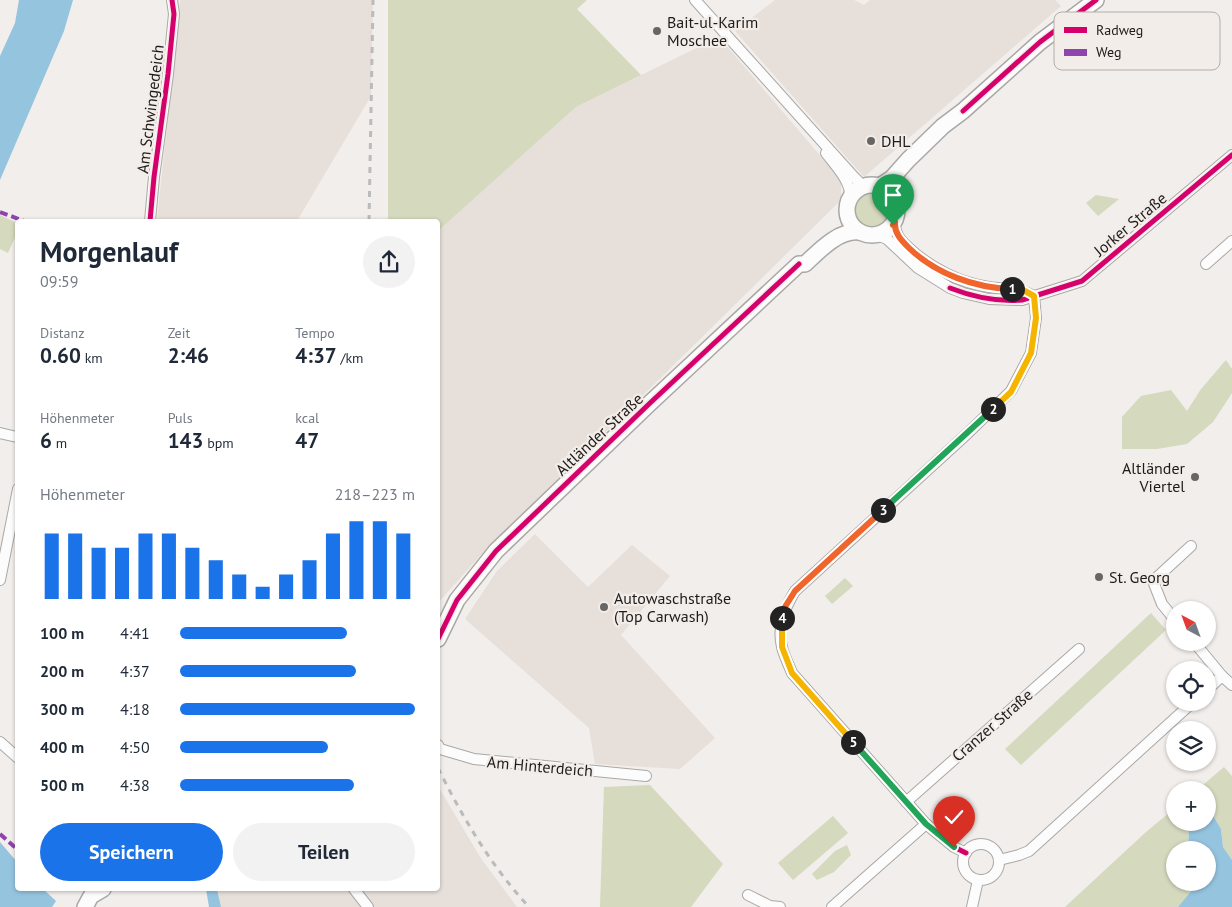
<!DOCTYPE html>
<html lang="de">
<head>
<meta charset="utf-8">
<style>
  :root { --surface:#fff; --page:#f2f2f3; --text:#1f2937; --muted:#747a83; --accent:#1a73e8 }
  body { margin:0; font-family:"PT Sans",sans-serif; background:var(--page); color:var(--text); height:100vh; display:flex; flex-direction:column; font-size:19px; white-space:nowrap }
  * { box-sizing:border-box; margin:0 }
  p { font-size:16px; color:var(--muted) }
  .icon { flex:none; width:28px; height:28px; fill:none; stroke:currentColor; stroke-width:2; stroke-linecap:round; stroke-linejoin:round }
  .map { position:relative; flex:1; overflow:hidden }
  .details { position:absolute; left:15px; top:219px; width:425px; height:672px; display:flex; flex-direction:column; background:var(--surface); border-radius:5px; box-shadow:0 1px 4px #0004 }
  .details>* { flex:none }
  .needle { width:32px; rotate:319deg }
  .tools { position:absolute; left:1166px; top:601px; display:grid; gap:10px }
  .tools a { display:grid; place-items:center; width:50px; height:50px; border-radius:50%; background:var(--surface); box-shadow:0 1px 4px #0004; font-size:25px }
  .pin { position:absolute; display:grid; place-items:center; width:42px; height:42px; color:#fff; margin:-51px -21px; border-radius:50% 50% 50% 0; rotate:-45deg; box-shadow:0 0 5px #0007 }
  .pin .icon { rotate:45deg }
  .km { position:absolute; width:25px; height:25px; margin:-12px; border-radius:50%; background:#222; color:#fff; font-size:14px; line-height:25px; text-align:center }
  .round { display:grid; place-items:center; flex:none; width:52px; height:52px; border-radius:26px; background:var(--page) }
  .summary { display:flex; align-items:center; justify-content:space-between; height:85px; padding:0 25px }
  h1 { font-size:28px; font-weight:600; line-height:38px }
  .stats { display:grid; grid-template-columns:repeat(3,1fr); gap:8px; height:85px; padding:5px 25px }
  .stats div { display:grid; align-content:center }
  .stats b { font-size:21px; font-weight:600 }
  .stats small { font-size:14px; font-weight:400 }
  .stats p { font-size:14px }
  .chart { height:140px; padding:10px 25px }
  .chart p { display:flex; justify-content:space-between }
  .chart svg { width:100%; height:90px; margin-top:5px; stroke:var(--accent); stroke-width:6 }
  .button { display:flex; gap:10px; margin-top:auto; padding:10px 25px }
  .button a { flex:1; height:58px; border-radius:30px; background:var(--accent); color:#fff; font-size:20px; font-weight:600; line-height:58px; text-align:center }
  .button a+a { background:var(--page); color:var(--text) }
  ul { padding:0 25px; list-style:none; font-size:16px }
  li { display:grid; grid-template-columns:80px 60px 1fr; align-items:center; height:38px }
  li i { height:12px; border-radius:6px; background:var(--accent) }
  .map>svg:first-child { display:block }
  .built { fill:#e7dfd9 }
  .green { fill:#d5d9bd }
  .water { fill:#95c4df }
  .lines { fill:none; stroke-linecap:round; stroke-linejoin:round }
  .minor-casing { stroke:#aaa8a6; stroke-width:12 }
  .secondary-casing { stroke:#aaa8a6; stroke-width:18 }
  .minor { stroke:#fdfcfc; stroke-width:10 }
  .secondary { stroke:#fdfcfc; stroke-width:15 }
  .rail { stroke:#bbb; stroke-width:3; stroke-dasharray:6 6; stroke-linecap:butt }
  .quiet { stroke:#8e44ad; stroke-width:4; stroke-dasharray:8 4; stroke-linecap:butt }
  .cycleway-casing { stroke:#f3ede9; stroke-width:8 }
  .cycleway { stroke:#d6006c; stroke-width:5 }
  .split-1-casing { stroke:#fff; stroke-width:10 }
  .split-2-casing { stroke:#fff; stroke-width:10 }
  .split-3-casing { stroke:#fff; stroke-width:10 }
  .split-4-casing { stroke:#fff; stroke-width:10 }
  .split-5-casing { stroke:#fff; stroke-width:10 }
  .split-6-casing { stroke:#fff; stroke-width:10 }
  .split-1 { stroke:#f0652b; stroke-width:6 }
  .split-2 { stroke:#f5b400; stroke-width:6 }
  .split-3 { stroke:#22a559; stroke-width:6 }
  .split-4 { stroke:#f0652b; stroke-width:6 }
  .split-5 { stroke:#f5b400; stroke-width:6 }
  .split-6 { stroke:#22a559; stroke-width:6 }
  .poi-dot { fill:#686664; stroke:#f3ede9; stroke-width:2 }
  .labels { text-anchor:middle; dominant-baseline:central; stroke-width:4.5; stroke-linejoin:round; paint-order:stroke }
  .poi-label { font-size:16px; fill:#1e1c1b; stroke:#f3ede9; text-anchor:start }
  .street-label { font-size:16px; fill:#1e1c1b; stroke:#f3ede9 }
  .key { fill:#f3ede9; stroke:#b3aeab; stroke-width:1 }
  .key-label { font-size:14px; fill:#1e1c1b }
</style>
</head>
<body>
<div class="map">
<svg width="1232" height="907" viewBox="0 0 1232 907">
  <rect width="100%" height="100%" fill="#f1eeeb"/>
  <g class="built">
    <polygon points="180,0 373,0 371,96 297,221 170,221 157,220"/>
    <polygon points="775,0 854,0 864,5 870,0 1055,0 1061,6 864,177 735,31"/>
    <polygon points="719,37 841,180 841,200 479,557 438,603 438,231 576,107"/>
    <polygon points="535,534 588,587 632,545 670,576 621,635 715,738 680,769 595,764 589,728 465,619 497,571"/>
    <polygon points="438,786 480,857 517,907 221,907 217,889 438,889"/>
  </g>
  <g class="green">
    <polygon points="388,0 587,0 577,9 641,75 576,107 438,231 438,221 388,221"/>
    <circle cx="872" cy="210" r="18"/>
    <polygon points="1096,195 1119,199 1098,216 1086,203"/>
    <polygon points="0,215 17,223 17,233 8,253 0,249"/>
    <polygon points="1226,360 1232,369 1232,393 1213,422 1187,444 1157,449 1122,449 1122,417 1141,396 1171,390 1187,411 1201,389"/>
    <polygon points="845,578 853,586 832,604 825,596"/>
    <polygon points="1151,613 1166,630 1021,765 1005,749"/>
    <polygon points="1224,767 1232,776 1232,860 1223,847 1221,829 1211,812 1208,812 1208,790 1197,790"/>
    <polygon points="650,785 723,864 691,907 600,907 604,787"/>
    <polygon points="1175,808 1175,822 1191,823 1189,827 1188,850 1175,850 1175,882 1193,883 1194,889 1178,907 1065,907 1146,832"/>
    <polygon points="833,816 848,833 793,880 778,863"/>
    <polygon points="847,845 851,855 834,872 817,880 812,874 835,851"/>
  </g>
  <g class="water">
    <polygon points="19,0 73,0 64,31 0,180 0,56 15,23"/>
    <polygon points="1208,812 1211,812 1221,829 1223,847 1232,860 1232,907 1178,907 1193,889 1193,883 1208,882 1208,850 1188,850 1189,827 1191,823 1208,822"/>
    <polygon points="0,842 17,862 18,889 43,889 56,901 52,907 0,907"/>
    <polygon points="206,889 217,889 221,907 209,907"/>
  </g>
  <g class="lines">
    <defs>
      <g id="minor">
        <polyline points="695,0 854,177 860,183 867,185"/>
        <path d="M826,153C835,165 852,182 850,198"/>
        <polyline points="150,221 154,177 168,74 174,14 172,0"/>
        <path d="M895,221C894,233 900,240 908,247C930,268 960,283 989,287C1007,290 1018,287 1034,296"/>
        <polyline points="877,235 887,239 918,268 950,288 963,293 989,299 1022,300 1082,281 1232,155"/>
        <polyline points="1206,264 1232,241"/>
        <polyline points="0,433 17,437"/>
        <polyline points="0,580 18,489"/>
        <polyline points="1175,620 1162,604 1153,581 1191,546"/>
        <polyline points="1194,642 1222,676"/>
        <polyline points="1208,689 1222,676 1232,685"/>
        <polyline points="0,742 18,758"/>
        <polyline points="438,745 440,749 474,759 646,776"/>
        <polyline points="906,802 1079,649"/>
        <circle cx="981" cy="862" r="18"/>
        <path d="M966,853L954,847L926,824L792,673C789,665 784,656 782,647C777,626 785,608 795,591L968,433L1011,391L1031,353L1036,318L1034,296"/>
        <polyline points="999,860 1019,855 1029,851 1193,702"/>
        <polyline points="354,889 368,907"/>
        <polyline points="748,895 770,906 780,907"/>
        <polyline points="832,907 926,824"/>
        <polyline points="972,907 978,880"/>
      </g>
      <g id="secondary">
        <circle cx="872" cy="210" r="25"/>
        <polyline points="880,186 892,178 908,160 943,126 963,111 1040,42 1096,0"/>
        <path d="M438,639L457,600L496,551L649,404L799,264H805C819,251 838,230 859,232"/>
        <polyline points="85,907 91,896 103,889"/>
      </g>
    </defs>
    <use href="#minor" class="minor-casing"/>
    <use href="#secondary" class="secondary-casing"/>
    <use href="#minor" class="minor"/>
    <use href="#secondary" class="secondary"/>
    <g class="rail">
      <polyline points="369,221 373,0"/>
      <path d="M438,768C463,818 491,866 529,907"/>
    </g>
    <g class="quiet">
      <polyline points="0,212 24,221"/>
      <polyline points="0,834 18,850"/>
    </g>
    <defs>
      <g id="cycleway">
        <polyline points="963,111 1040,42 1096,0"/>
        <polyline points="150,221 154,177 168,74 174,14 172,0"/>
        <polyline points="954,276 975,284 995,288 1023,290 1034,296"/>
        <path d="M950,288C973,297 997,302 1022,300L1082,281L1232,155"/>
        <polyline points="438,639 457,600 496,551 649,404 799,264"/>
        <path d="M966,853L954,847L926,824L792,673C789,665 784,656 782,647C777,626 785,608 795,591L968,433L1011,391L1031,353L1036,318L1034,296"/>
      </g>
    </defs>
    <use href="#cycleway" class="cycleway-casing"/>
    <use href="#cycleway" class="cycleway"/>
  </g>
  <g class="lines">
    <defs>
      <path id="split-1" d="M893,225L895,222C894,233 901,240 909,248C936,274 975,288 1012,289"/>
      <polyline id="split-2" points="993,409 1011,392 1031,353 1036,318 1034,296 1023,290 1012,289"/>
      <polyline id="split-3" points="883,510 993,409"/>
      <polyline id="split-4" points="782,618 783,610 795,591 883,510"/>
      <polyline id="split-5" points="782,618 782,647 792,673 853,742"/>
      <polyline id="split-6" points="853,742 926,824 954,847"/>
    </defs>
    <use href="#split-1" class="split-1-casing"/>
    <use href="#split-2" class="split-2-casing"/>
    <use href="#split-3" class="split-3-casing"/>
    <use href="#split-4" class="split-4-casing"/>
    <use href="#split-5" class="split-5-casing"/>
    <use href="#split-6" class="split-6-casing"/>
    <use href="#split-1" class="split-1"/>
    <use href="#split-2" class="split-2"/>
    <use href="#split-3" class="split-3"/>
    <use href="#split-4" class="split-4"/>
    <use href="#split-5" class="split-5"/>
    <use href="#split-6" class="split-6"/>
  </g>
  <g class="poi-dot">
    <circle cx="657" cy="31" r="5"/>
    <circle cx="871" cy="141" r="5"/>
    <circle cx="1195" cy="477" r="5"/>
    <circle cx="1099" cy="577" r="5"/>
    <circle cx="604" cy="607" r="5"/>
  </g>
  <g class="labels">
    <g class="poi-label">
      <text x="667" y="22">Bait-ul-Karim<tspan x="667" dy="18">Moschee</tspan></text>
      <text x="881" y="141">DHL</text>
      <text x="1185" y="468" text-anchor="end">Altländer<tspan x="1185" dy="18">Viertel</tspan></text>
      <text x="1109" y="577">St. Georg</text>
      <text x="614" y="598">Autowaschstraße<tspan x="614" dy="18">(Top Carwash)</tspan></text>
    </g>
    <g class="street-label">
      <text transform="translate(150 109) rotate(-83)">Am Schwingedeich</text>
      <text transform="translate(1130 224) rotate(-40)">Jorker Straße</text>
      <text transform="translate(599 434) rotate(-43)">Altländer Straße</text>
      <text transform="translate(992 725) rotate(-41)">Cranzer Straße</text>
      <text transform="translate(540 766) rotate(5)">Am Hinterdeich</text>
    </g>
  </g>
  <rect x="1054" y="12" width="166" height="58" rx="8" class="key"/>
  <rect x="1064" y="27" width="23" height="6" fill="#d6006c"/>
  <rect x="1064" y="49" width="23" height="7" fill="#8e44ad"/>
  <g class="key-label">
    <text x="1096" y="35">Radweg</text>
    <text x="1096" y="57">Weg</text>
  </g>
</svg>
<div class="tools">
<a><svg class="needle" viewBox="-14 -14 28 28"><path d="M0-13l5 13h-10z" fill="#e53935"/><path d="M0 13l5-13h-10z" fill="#747a83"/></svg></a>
<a><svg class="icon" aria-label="locate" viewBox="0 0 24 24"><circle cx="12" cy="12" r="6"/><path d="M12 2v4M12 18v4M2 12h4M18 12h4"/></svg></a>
<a><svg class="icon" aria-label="layers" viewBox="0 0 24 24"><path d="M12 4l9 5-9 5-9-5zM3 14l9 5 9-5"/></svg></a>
<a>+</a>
<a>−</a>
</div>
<div class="pin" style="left:893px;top:225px;background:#1e9e55"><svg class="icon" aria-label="arrive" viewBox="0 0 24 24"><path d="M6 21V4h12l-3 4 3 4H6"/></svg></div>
<div class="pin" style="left:954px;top:847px;background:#d93025"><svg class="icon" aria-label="check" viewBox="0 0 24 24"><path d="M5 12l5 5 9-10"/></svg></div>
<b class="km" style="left:1012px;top:289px">1</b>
<b class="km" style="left:993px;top:409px">2</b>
<b class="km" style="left:883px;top:510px">3</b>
<b class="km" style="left:782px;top:618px">4</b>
<b class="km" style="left:853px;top:742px">5</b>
<section class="details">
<div class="summary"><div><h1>Morgenlauf</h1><p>09:59</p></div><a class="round"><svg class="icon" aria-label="share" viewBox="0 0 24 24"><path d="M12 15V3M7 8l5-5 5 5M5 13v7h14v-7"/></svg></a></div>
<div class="stats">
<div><p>Distanz</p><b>0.60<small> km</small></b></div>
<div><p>Zeit</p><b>2:46</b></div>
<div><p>Tempo</p><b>4:37<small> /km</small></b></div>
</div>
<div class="stats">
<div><p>Höhenmeter</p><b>6<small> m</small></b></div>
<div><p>Puls</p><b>143<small> bpm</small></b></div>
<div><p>kcal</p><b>47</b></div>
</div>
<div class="chart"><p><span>Höhenmeter</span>218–223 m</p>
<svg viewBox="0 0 160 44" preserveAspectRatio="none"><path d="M5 44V12M15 44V12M25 44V19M35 44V19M45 44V12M55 44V12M65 44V19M75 44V25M85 44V32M95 44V38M105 44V32M115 44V25M125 44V12M135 44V6M145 44V6M155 44V12"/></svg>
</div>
<ul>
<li><b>100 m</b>4:41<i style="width:71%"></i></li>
<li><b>200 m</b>4:37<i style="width:75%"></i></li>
<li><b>300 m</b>4:18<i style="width:100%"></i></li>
<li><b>400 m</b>4:50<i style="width:63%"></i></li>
<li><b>500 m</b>4:38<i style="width:74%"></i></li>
</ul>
<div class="button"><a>Speichern</a><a>Teilen</a></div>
</section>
</div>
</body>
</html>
